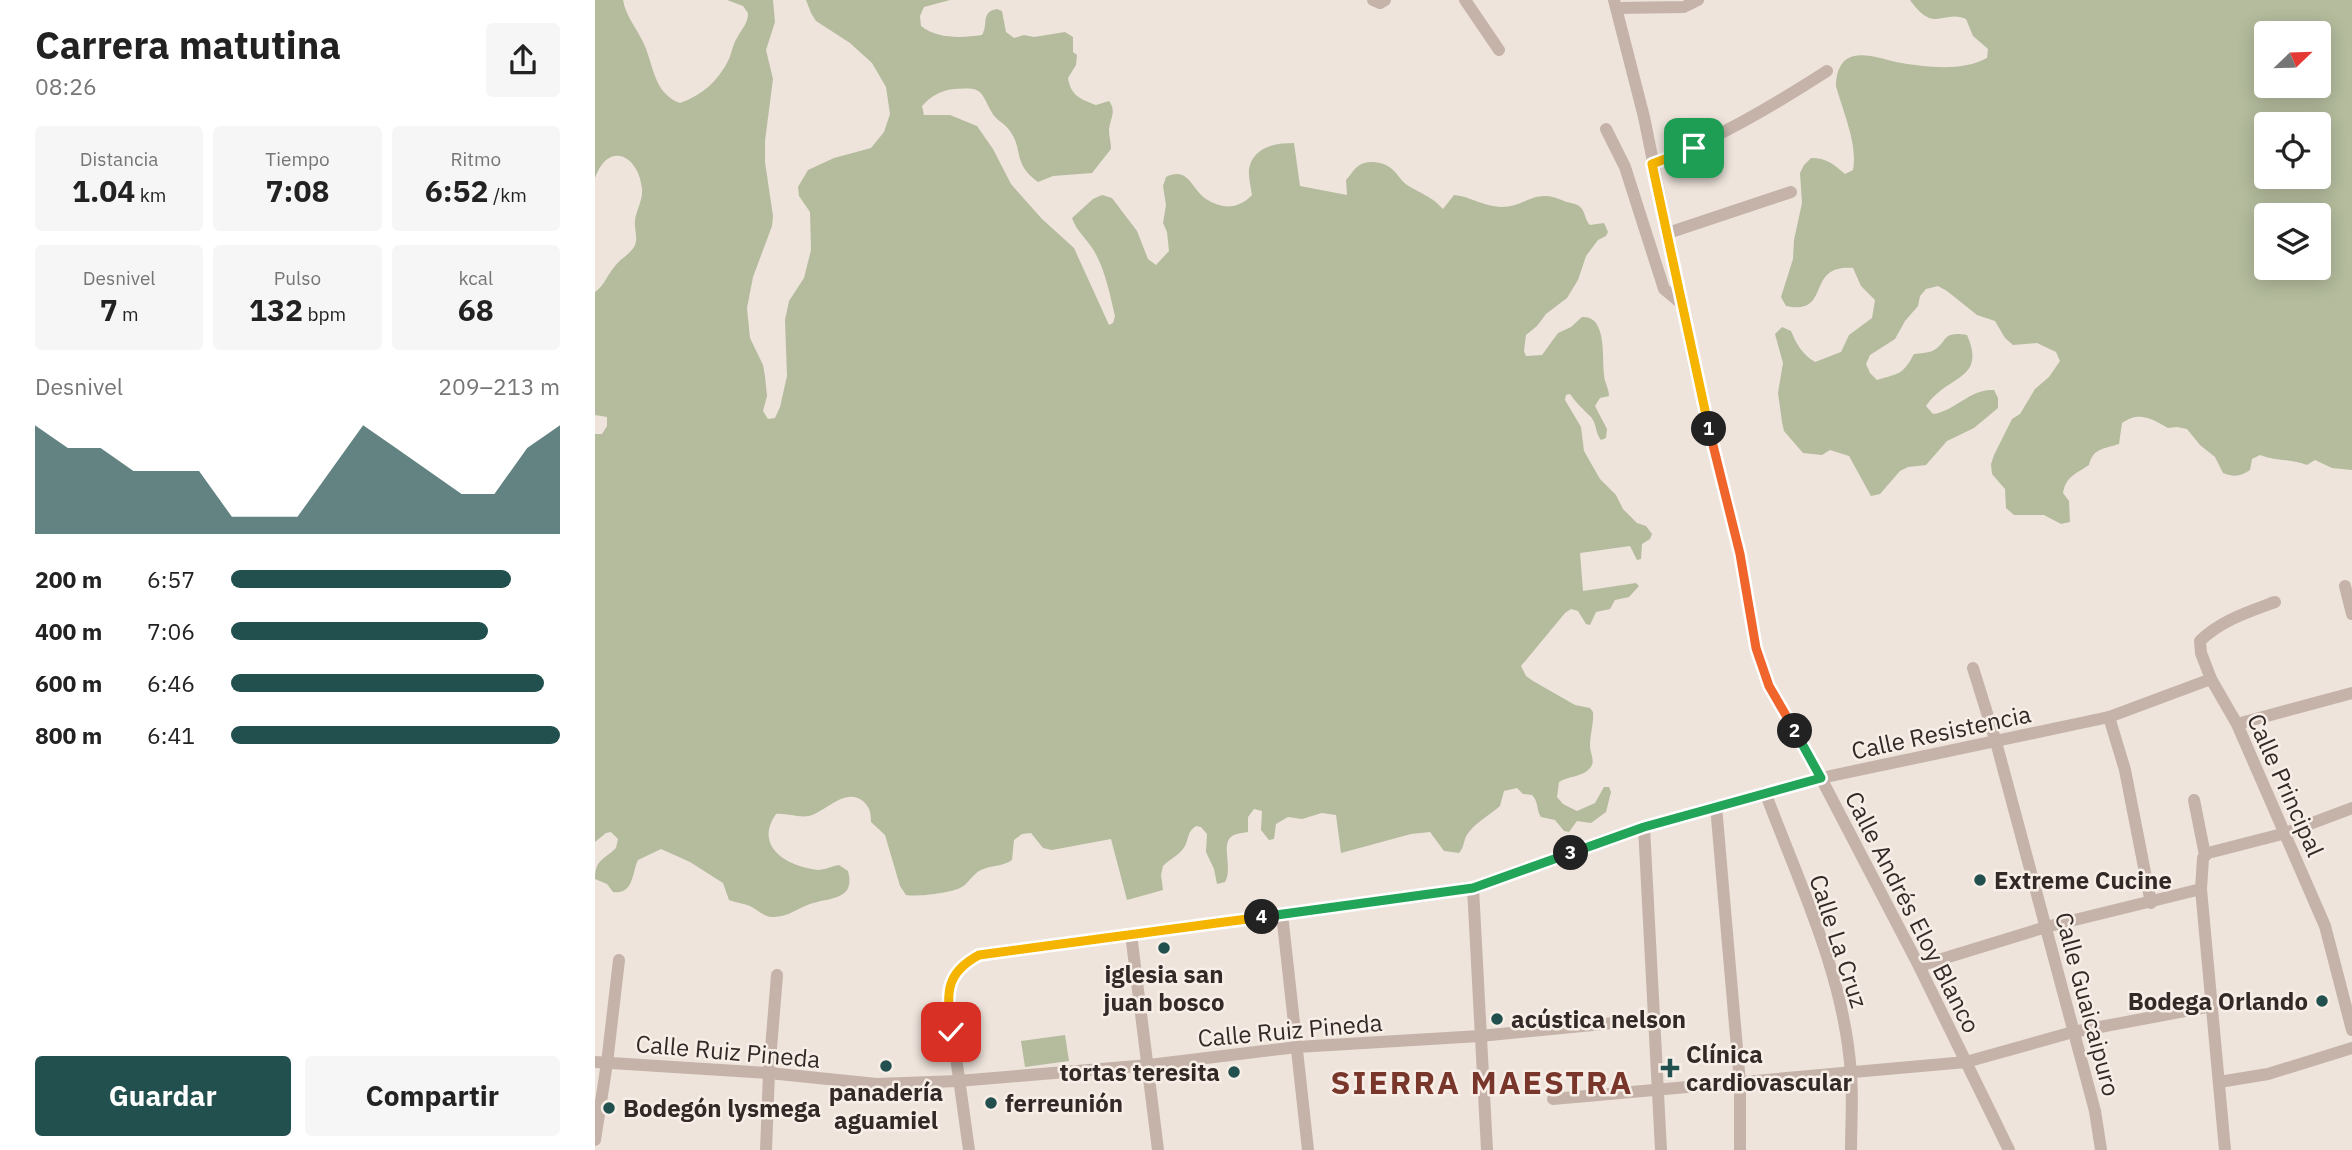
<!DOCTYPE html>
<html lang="es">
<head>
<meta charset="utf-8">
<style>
  :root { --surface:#fff; --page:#f6f6f6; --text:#222; --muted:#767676; --accent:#22504e }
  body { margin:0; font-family:"IBM Plex Sans",sans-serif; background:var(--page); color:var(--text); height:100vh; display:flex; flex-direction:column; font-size:26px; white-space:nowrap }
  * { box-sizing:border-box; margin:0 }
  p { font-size:23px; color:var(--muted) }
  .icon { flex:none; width:38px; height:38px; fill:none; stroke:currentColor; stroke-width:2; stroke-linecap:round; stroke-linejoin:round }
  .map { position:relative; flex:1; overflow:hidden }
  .details { display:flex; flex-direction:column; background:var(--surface); width:595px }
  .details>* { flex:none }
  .needle { width:46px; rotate:67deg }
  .tools { position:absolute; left:1659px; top:21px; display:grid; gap:14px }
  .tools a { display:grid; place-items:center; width:77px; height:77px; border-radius:7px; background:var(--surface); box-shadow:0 4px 18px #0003; font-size:35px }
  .pin { position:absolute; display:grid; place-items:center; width:60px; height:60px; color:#fff; margin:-30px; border-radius:14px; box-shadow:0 4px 10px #0006 }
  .km { position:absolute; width:35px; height:35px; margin:-18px; border-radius:50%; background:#222; color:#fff; font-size:19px; line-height:35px; text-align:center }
  .round { display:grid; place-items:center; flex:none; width:74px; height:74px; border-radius:7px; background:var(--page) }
  .headline { display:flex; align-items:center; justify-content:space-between; height:119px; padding:0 35px }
  h1 { font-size:38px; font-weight:700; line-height:52px }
  .stats { display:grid; grid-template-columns:repeat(3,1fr); gap:10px; height:119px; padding:7px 35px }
  .stats div { display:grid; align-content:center; border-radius:7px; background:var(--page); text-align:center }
  .stats b { font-size:30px; font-weight:700 }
  .stats small { font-size:19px; font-weight:400 }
  .stats p { font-size:19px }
  .chart { height:196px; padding:14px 35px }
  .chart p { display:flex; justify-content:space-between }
  .chart svg { width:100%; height:126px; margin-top:7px; fill:var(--accent); opacity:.7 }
  .button { display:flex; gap:14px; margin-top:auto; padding:14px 35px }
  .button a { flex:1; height:80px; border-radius:7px; background:var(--accent); color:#fff; font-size:28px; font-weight:700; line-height:80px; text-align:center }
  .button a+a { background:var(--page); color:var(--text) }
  ul { padding:0 35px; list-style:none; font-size:23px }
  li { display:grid; grid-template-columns:112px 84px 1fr; align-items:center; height:52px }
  li i { height:18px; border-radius:9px; background:var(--accent) }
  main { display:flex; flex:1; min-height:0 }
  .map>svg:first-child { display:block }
  .green { fill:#b4bc9d; fill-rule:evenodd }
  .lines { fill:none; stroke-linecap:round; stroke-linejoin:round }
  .minor { stroke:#c5b3a9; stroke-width:12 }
  .split-1-casing { stroke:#fff; stroke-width:14 }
  .split-2-casing { stroke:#fff; stroke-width:14 }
  .split-3-casing { stroke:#fff; stroke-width:14 }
  .split-4-casing { stroke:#fff; stroke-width:14 }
  .split-5-casing { stroke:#fff; stroke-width:14 }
  .split-1 { stroke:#f5b400; stroke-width:9 }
  .split-2 { stroke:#f0652b; stroke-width:9 }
  .split-3 { stroke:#22a559; stroke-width:9 }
  .split-4 { stroke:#22a559; stroke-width:9 }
  .split-5 { stroke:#f5b400; stroke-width:9 }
  .poi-dot { fill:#22504e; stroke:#f7eee7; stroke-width:2.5 }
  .labels { text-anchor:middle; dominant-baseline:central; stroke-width:5; stroke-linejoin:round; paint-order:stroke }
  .street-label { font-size:24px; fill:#332a28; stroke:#f7eee7 }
  .poi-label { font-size:24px; font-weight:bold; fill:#332a28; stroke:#f7eee7; text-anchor:start }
  .district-label { font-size:32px; font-weight:bold; letter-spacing:2px; fill:#79362b; stroke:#f7eee7 }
</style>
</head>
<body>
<main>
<section class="details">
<div class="headline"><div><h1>Carrera matutina</h1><p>08:26</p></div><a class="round"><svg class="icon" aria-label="share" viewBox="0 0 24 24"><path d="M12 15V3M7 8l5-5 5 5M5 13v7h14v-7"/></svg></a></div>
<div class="stats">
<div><p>Distancia</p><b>1.04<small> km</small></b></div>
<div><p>Tiempo</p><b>7:08</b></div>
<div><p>Ritmo</p><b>6:52<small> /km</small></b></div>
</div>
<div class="stats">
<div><p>Desnivel</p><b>7<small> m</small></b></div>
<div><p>Pulso</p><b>132<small> bpm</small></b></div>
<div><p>kcal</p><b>68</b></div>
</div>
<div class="chart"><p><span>Desnivel</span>209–213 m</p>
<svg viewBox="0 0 160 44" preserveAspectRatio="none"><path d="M0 44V6L10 14L20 14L30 22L40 22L50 22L60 38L70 38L80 38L90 22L100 6L110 14L120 22L130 30L140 30L150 14L160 6V44z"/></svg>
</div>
<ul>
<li><b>200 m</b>6:57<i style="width:85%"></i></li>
<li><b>400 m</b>7:06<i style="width:78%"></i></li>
<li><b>600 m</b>6:46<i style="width:95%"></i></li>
<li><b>800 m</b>6:41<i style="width:100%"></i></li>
</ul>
<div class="button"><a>Guardar</a><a>Compartir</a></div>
</section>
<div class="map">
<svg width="1757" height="1150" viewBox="0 0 1757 1150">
  <rect width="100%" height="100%" fill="#eee4dc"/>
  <g class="green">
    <path d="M0,0H28C31,16 40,26 47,40C59,62 57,93 85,103C108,95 123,81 134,59C137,52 138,44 142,38C147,28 153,24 153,13L148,6L132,0H178L180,22L171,50L178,79L170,141V162L178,216L177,226L158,277L152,308L155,338L168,365L170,376L172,396L168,411L173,419L180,418L185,407L192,376L190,320L194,301L209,278L216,250L215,212L204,196L203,187L213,170L239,158L276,148L289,132L295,114L291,87L277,63L255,43L221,21L216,13L211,0H355L329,7L325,16L326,26C342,39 367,38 387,35C394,24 385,12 402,9L407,11L411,32L419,38L429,35L439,37L470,32L478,37V52L482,55L481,65L473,78C476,96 485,99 501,105L514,101C522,112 515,118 514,130C514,136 516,143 516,149L497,173L458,176L443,182C417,163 429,151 415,131C410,123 400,120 396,111C385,90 387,87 360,89C346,90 336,96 327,106L329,115H355L382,126L398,149L416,184L447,219L479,248L514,325L518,323L520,316C515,295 510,269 499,251C492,239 482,232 477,218L498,199L507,195L517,198L542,231L553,259L561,265L574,251L572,232L568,223L571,205L568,186L571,177C594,166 596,189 611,199C628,210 644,209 657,195C656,187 652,173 655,165C661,146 682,143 699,143L705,186L752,195L751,180C755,176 758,170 762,167C770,159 788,161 797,169C803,174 805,180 812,185C826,194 835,195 848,209L859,195C877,197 887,206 906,207C933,207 938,187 969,201C974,203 980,203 984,206C991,211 989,219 995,225L1009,223L1013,232L1011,236L1003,240L991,256L983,280L972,298L951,314L942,326L931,335L929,351L931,356L947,355L963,333L976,327L987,317C1012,315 1007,357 1009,374C1009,382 1014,388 1014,396L1005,398L1000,406L1012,429L1011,438L1006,440C1000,433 1002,424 996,417C988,409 982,404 975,394L971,395L970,400L986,427L989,451L1005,479L1021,495L1028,509L1042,523L1051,526L1057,534L1055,539L1047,544L1046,559L1042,560L1035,546L985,553L988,591L1041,583L1044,586L1034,597L1020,600L1015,609L1001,612L995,625L991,624L983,611L976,609L970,613L926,666L931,676L938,681L980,705L995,708L998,712C999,723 995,734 995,746C995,753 1001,762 995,768C988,777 973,776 964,782L962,797L968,804L982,811L1000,803L1009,787H1014L1016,792L1011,812L996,823L982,821L974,832L969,831L960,820L946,817C941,810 944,802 937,795L928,794L922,788L909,791L905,806C895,815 883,821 874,832C868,838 870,847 864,853L849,851L835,832L816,834L746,853L741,815L727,813L707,819L693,817L681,824L679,839L674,840L666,830L667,811L659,809L653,817V832C648,833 640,833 636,837C626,845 638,869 630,882L622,884L619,869L611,852L612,834L606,827L601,826C592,832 594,838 590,846C585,855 576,858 568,866L566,875L568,890L532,900L516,839L457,850L448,848L436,833L427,834L419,840L417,860C407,867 396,865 386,870C377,874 374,884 365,888C354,893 323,897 311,895L305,886L290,835L276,822C276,813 275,808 269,802C251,786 231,812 214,816C203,818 192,813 181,814C158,847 193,867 223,870C229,870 237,866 244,865L253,871C261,901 234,897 215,904C203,908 193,917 179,917C170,918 163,910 155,906C148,903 141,903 134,900L128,883L95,862L66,849L43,860C37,872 39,895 18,892L12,884L0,879C0,859 9,860 21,848L23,839L16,832L11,833L0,842V434H7L12,426V417L0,415V292C10,285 12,275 20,266C25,259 34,255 39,247C44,238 39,231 40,221C41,210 48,201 47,189C44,155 13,140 0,178Z"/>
    <path d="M1315,0H1757V470L1737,468L1720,460L1712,465C1697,459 1680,461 1665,455L1657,459L1655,470C1645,477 1639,477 1628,473L1620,457L1605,445L1592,429L1582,427L1573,428C1556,418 1544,411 1527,423L1524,444C1509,449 1498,448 1494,465C1481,474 1471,476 1468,493L1474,501L1475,522L1466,524L1449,515H1419L1411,508L1410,489L1397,474L1396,464L1399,455L1417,419L1425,414L1440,389L1454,377L1465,361L1461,352L1442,343L1418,345L1410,338L1400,321L1382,315L1352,291L1343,286L1331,289L1325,296L1323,306L1310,321L1300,339L1275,355L1271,364L1275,373L1282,380C1304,373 1307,376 1319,354C1325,353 1333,353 1337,351C1353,344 1345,330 1372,335C1392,381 1352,374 1331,406L1338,414C1360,411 1376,388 1399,390L1403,398V408L1379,428L1352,441L1331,465L1313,467L1305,471L1285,494L1276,496L1254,456L1235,450L1227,455L1208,453L1189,431L1187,422L1183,393L1188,363L1180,334L1187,327L1196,331C1202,345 1207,354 1220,362L1246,352L1254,335L1277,318L1280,300L1266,286L1258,268C1209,264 1238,316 1191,306L1186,297L1198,259L1199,240L1207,203L1205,173L1209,165L1216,158C1232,158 1238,164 1250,174L1258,170C1263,144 1248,112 1241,86C1241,74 1245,59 1259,56C1272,53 1288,59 1301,62C1329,67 1367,72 1392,58L1393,49L1378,36L1371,19C1347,9 1340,35 1315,0ZM1671,33H1724V86H1671ZM1671,124H1724V177H1671ZM1671,215H1724V268H1671Z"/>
    <polygon points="470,1035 474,1061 430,1067 426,1041"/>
  </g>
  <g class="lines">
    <g class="minor">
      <polyline points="778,0 785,3 790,0"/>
      <polyline points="870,0 904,50"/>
      <polyline points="1019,0 1049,117 1100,369 1145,554 1161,647 1174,686 1226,778 1324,966 1414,1150"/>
      <polyline points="1022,8 1089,7 1103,0"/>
      <polyline points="1011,129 1030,167 1069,289 1087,304"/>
      <path d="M1057,164C1120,140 1176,107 1232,71"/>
      <polyline points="1073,233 1196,192"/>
      <polyline points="1750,586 1757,614"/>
      <path d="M1680,602C1653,612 1625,621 1605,641L1606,653L1616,679L1642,724L1730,926L1757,1030"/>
      <polyline points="1378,668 1401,742 1500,1111 1506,1150"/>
      <polyline points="1514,717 1530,770 1556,903"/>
      <polyline points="1642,724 1757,693"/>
      <path d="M1170,792C1204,883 1250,976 1256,1075C1258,1099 1256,1125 1256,1150"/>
      <polyline points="1599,800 1610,855"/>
      <polyline points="1121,806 1145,1083 1145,1150"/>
      <polyline points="1049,827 1066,1150"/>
      <polyline points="878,888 892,1150"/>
      <polyline points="687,914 713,1150"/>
      <polyline points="536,934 563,1150"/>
      <polyline points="1324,966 1451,927 1606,889"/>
      <polyline points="0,1062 174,1073 282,1084 363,1081 554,1065 702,1047 885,1036 1059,1019"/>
      <polyline points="1624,1082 1673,1074 1757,1048"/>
      <polyline points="958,1099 1371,1062 1478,1032 1617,1006"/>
      <polyline points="0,1140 12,1063 24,960"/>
      <polyline points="171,1150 174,1073 182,975"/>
      <path d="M374,1150L353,1000C355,975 363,966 384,955L878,888L1049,827L1121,806L1226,778L1514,717L1616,679"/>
      <polyline points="1630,1150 1606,889 1608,858 1613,853 1691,833 1757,808"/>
    </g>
  </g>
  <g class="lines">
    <defs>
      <polyline id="split-1" points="1099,148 1057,164 1114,429"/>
      <polyline id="split-2" points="1114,429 1145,554 1161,648 1174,686 1200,731"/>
      <polyline id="split-3" points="976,853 1049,827 1226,778 1200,731"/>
      <polyline id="split-4" points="667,917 878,888 976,853"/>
      <path id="split-5" d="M356,1032C353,996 347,975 384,955L667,917"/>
    </defs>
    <use href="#split-1" class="split-1-casing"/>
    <use href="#split-2" class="split-2-casing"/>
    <use href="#split-3" class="split-3-casing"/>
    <use href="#split-4" class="split-4-casing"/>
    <use href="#split-5" class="split-5-casing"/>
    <use href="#split-1" class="split-1"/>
    <use href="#split-2" class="split-2"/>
    <use href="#split-3" class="split-3"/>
    <use href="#split-4" class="split-4"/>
    <use href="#split-5" class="split-5"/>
  </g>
  <g class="poi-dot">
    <circle cx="1385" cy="880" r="7"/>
    <circle cx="569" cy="948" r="7"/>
    <circle cx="1727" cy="1001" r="7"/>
    <circle cx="902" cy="1019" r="7"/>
    <circle cx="291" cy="1066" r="7"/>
    <path d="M1071.5 1057.5h7v7h7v7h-7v7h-7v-7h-7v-7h7z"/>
    <circle cx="639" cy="1072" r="7"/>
    <circle cx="396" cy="1103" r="7"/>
    <circle cx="14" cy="1108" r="7"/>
  </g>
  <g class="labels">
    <g class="street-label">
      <text transform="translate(1346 732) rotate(-12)">Calle Resistencia</text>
      <text transform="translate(1691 785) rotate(66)">Calle Principal</text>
      <text transform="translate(1318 912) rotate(63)">Calle Andrés Eloy Blanco</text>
      <text transform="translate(1244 941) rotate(72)">Calle La Cruz</text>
      <text transform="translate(1493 1004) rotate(75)">Calle Guaicaipuro</text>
      <text transform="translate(695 1030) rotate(-5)">Calle Ruiz Pineda</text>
      <text transform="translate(133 1051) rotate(5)">Calle Ruiz Pineda</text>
    </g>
    <g class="poi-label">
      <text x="1399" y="880">Extreme Cucine</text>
      <text x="569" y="974" text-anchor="middle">iglesia san<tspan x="569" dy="28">juan bosco</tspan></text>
      <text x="1713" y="1001" text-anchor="end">Bodega Orlando</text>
      <text x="916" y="1019">acústica nelson</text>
      <text x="1091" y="1054">Clínica<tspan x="1091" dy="28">cardiovascular</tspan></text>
      <text x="625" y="1072" text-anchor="end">tortas teresita</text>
      <text x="291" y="1092" text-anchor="middle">panadería<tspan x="291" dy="28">aguamiel</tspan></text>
      <text x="410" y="1103">ferreunión</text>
      <text x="28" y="1108">Bodegón lysmega</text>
    </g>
    <g class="district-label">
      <text x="887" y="1082">SIERRA MAESTRA</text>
    </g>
  </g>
</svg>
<div class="tools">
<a><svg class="needle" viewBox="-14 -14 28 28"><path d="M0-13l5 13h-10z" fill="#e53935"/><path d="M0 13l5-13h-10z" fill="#767676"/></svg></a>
<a><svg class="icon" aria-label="locate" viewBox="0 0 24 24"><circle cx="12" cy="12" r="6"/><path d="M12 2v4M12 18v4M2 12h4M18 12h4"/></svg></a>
<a><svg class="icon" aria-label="layers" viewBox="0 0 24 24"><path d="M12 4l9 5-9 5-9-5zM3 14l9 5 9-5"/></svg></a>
</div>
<div class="pin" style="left:1099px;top:148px;background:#1e9e55"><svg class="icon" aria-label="arrive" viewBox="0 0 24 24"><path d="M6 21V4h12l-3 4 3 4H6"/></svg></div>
<div class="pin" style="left:356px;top:1032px;background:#d93025"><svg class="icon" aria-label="check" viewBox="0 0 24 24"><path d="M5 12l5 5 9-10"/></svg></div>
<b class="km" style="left:1114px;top:429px">1</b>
<b class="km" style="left:1200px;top:731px">2</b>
<b class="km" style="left:976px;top:853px">3</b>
<b class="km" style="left:667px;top:917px">4</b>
</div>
</main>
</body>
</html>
